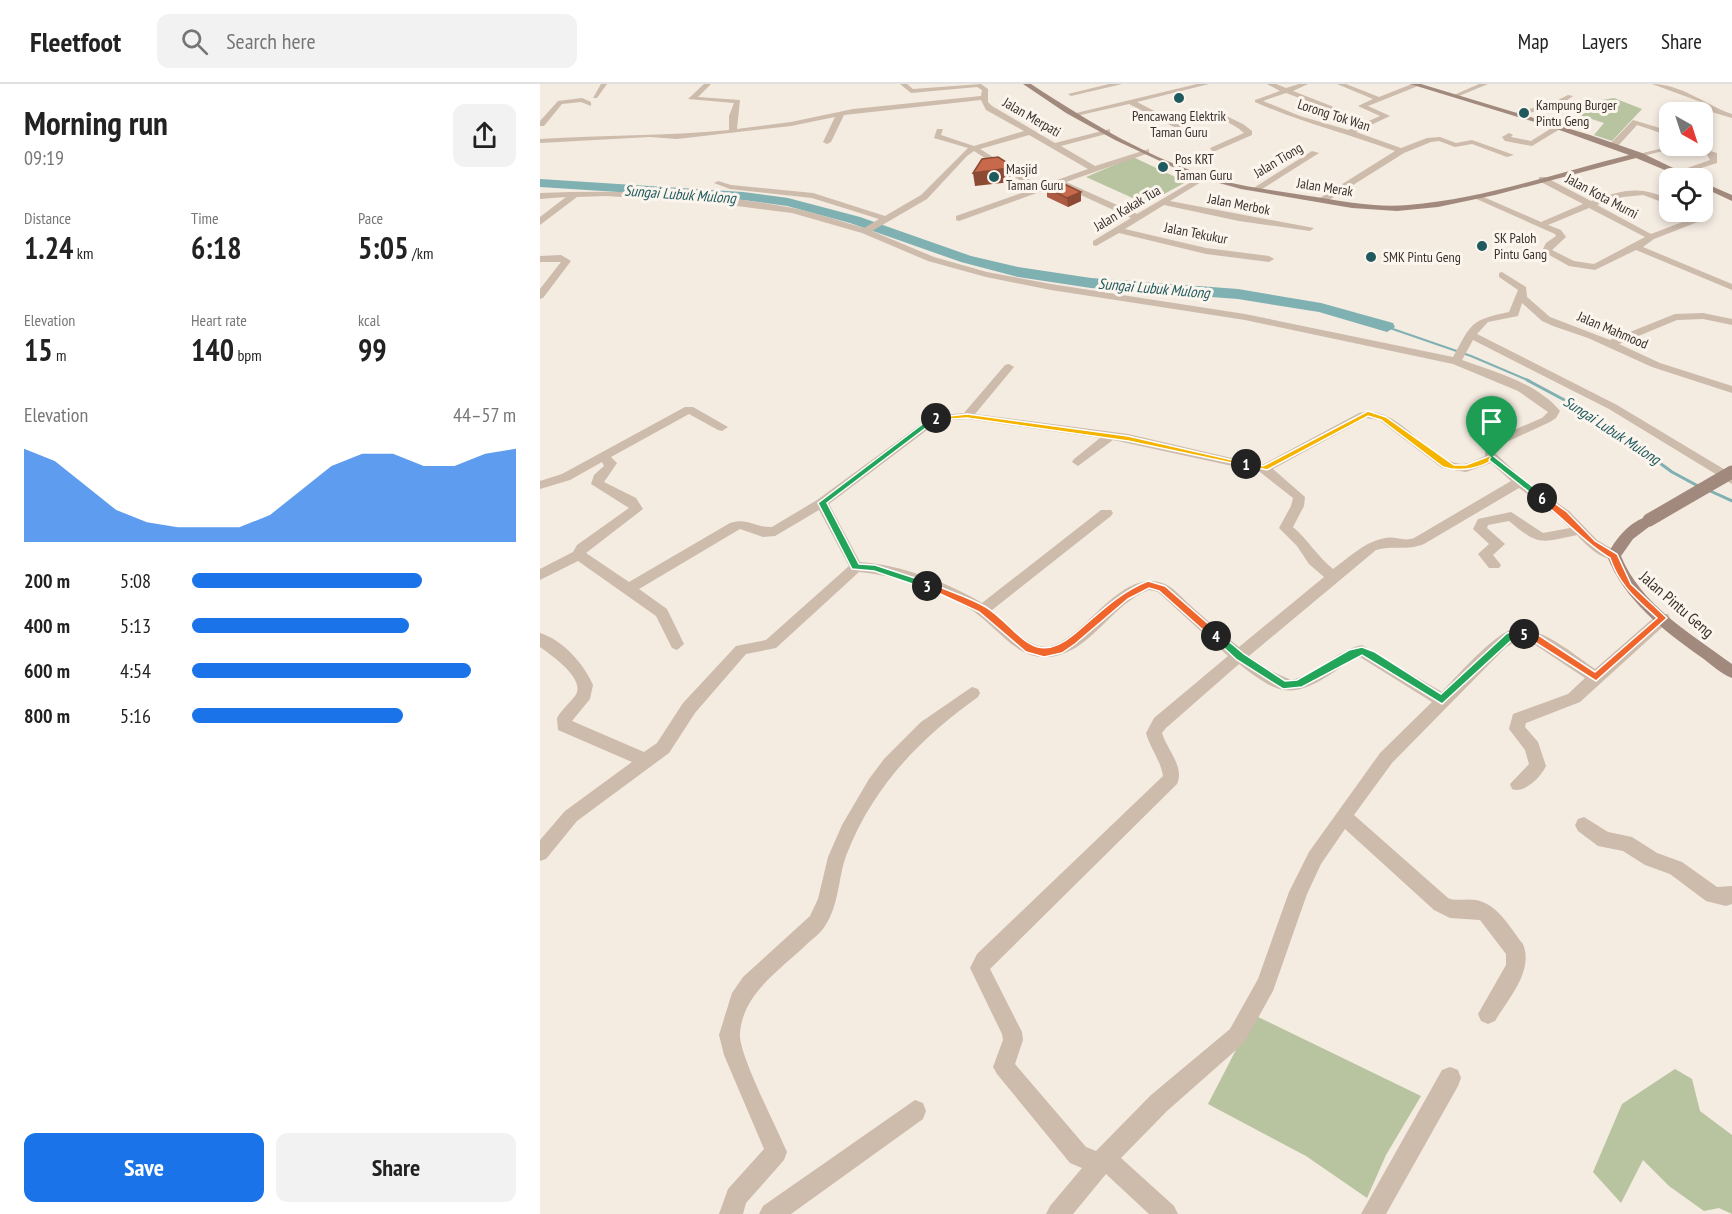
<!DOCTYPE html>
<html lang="en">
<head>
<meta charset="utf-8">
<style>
  :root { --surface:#fff; --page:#f2f2f2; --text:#222; --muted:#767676; --line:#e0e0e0; --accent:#1a73e8 }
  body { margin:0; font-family:"PT Sans Narrow",sans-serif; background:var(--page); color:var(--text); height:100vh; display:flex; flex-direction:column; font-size:22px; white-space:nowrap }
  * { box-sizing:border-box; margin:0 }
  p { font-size:20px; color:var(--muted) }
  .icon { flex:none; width:33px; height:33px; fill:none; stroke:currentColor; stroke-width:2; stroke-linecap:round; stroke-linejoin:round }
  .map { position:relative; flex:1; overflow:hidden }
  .drawer { display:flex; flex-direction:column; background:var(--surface); width:540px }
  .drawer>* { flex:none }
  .needle { width:39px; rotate:141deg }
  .buttons { position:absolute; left:1119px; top:18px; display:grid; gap:12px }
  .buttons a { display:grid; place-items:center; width:54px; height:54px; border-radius:12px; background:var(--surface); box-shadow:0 3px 9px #0003; font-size:30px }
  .pin { position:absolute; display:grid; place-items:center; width:51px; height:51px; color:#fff; margin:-62px -26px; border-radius:50% 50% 50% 0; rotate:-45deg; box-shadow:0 0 6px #0007 }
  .pin .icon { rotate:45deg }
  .km { position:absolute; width:30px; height:30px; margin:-15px; border-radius:50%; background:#222; color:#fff; font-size:16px; line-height:30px; text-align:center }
  .round { display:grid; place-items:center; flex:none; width:63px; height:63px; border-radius:12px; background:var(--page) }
  .headline { display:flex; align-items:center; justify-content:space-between; height:102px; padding:0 24px }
  h1 { font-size:33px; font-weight:700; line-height:45px }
  .figures { display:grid; grid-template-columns:repeat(3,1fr); gap:9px; height:102px; padding:6px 24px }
  .figures div { display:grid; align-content:center }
  .figures b { font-size:30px; font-weight:700 }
  .figures small { font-size:16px; font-weight:400 }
  .figures p { font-size:16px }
  .chart { height:168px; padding:12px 24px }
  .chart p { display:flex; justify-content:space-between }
  .chart svg { width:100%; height:108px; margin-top:6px; fill:var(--accent); opacity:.7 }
  .action { display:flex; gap:12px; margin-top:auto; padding:12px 24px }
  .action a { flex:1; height:69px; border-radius:12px; background:var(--accent); color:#fff; font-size:24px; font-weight:700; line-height:69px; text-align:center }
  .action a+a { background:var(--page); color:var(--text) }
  ul { padding:0 24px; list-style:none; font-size:20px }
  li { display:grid; grid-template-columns:96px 72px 1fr; align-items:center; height:45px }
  li i { height:15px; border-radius:8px; background:var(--accent) }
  header { display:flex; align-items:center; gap:36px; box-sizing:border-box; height:84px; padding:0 30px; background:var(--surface); border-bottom:2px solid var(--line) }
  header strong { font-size:28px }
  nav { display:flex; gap:33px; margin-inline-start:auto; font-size:21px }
  .search { width:420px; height:54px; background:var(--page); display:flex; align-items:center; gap:15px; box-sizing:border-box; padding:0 21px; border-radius:12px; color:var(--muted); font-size:22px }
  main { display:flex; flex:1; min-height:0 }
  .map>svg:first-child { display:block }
  .green { fill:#b8c4a0 }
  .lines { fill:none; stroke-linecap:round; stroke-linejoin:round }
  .stream-far1 { stroke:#7fb0b2; stroke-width:2 }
  .stream { stroke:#7fb0b2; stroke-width:3 }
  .river { fill:#7fb0b2; fill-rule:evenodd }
  .street { fill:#cdbbac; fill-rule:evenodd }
  .secondary { fill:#a18a7d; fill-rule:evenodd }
  .secondary-bridge { stroke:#a18a7d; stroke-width:13 }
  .wall { fill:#ac5a40 }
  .shaded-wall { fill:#8c4a34 }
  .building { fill:#c8694b; stroke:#8c4a34; stroke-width:1.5 }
  .split-1 { fill:#f5b400; stroke:#fff; stroke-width:1.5 }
  .split-2 { fill:#f5b400; stroke:#fff; stroke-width:1.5 }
  .split-3 { fill:#22a559; stroke:#fff; stroke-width:1.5 }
  .split-4 { fill:#f0652b; stroke:#fff; stroke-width:1.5 }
  .split-5 { fill:#22a559; stroke:#fff; stroke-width:1.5 }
  .split-6 { fill:#f0652b; stroke:#fff; stroke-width:1.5 }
  .split-7 { fill:#22a559; stroke:#fff; stroke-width:1.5 }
  .poi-dot { fill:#1f5a5e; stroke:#fbf5ee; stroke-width:2 }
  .labels { text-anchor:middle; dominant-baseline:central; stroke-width:6; stroke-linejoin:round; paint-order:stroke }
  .far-poi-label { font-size:14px; fill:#3b302b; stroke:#fbf5ee; text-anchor:start }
  .far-street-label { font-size:14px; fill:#3b302b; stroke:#fbf5ee }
  .far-water-label { font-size:15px; font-style:italic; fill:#1f5a5e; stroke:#fbf5ee }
  .street-label { font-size:16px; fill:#3b302b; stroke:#fbf5ee }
</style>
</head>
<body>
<header>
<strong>Fleetfoot</strong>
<div class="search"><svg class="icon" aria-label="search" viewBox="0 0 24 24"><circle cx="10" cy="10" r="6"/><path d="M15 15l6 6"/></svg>Search here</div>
<nav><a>Map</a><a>Layers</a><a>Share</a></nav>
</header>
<main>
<section class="drawer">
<div class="headline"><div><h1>Morning run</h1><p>09:19</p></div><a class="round"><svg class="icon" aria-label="share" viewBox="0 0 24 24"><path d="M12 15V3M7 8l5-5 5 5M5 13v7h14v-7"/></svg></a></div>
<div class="figures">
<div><p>Distance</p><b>1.24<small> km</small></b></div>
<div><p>Time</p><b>6:18</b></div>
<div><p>Pace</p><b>5:05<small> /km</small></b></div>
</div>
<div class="figures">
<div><p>Elevation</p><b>15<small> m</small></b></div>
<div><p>Heart rate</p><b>140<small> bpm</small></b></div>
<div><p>kcal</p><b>99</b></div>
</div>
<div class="chart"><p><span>Elevation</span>44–57 m</p>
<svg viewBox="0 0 160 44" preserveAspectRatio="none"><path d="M0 44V6L10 11L20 21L30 31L40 36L50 38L60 38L70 38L80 33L90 23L100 13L110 8L120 8L130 13L140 13L150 8L160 6V44z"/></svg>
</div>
<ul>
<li><b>200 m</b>5:08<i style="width:71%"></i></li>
<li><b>400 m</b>5:13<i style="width:67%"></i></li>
<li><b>600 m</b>4:54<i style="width:86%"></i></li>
<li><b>800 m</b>5:16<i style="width:65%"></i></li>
</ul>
<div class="action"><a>Save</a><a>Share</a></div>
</section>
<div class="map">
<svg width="1192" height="1130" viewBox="0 0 1192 1130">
  <rect width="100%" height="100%" fill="#f4ebe1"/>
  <g class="green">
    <polygon points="1074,14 1102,25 1072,57 1054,51 1064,39 1039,31 1061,24 1050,18"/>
    <polygon points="593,73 646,98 606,120 546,93"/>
    <polygon points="714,931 881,1012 846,1071 827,1114 766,1072 668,1020"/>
    <polygon points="1135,985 1152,995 1160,1027 1192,1051 1192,1130 1179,1124 1164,1127 1129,1102 1103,1076 1081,1119 1053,1088 1082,1020"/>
  </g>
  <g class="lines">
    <polyline class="stream-far1" points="847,243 931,272 990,297"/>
    <g class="stream">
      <polyline points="987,296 1060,335 1132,388 1158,402"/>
      <polyline points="1168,406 1192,417"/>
    </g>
    <polygon class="river" points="0,95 203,108 248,114 320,133 431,172 478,183 551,194 698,205 781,219 853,239 855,243 847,248 779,228 698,215 551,204 478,193 421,178 310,139 247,122 203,116 0,103"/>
    <g class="street">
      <polygon points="61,0 67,0 57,14 53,14"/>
      <path d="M164,0H171L158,13L200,16L197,45L251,38L313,25L441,12L442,6L437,3L371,9L360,0H367L373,5L441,0L448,5V18L452,22L515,59L570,45V49L521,62L555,82L609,65V69L526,98L597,130L663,91H666V95L630,117L774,144L770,147L699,137L624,121L585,145L666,164L729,172L734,175L729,178L666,170L579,149L556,162L553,161V157L591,134L519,101L419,137L416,136V132L493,105L434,67L427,72L387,115L332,147L394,173L447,188L511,200L705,230L913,273C932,239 930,236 969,228L978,206L959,193V189L962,188L986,203L987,213L1010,233L1070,256L1135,230L1163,229L1192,235V241L1163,235L1137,236L1079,260L1120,279L1192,302V309L1112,283L1048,254L1013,242L1002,237L982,219L978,232L948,238L937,250L1077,321L1192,390V400L1069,325L933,256L922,276C955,288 997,299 1020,327L1016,334L1010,338L956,363L955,369L983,395L1029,427L1057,456L1079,469L1081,472L1079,475C1064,479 1046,461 1037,451C999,459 999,462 969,437L948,441L947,444L965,460L953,471L961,481L959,484H949L938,470L949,460L933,445L938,435L971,428L1003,449L1030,444L1019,433L979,404L884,460C866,467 854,461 836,466L709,572L729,586L751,596C777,590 795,567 822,561L902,608C915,594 960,543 978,544C1006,546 1033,570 1055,585L1118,530H1128L1130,534L1128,538L1040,618L986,639L985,643L998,658L1006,682C1001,693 984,710 972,705L970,700L989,680L985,666L969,645L973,630L1028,610L1045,594L991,558L979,555L965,564L852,679L814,731L908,814C916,818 926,814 936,816C958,820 970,844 983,860C994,887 968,915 955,937L948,940L941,937L938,930L966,881V870L940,836L910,834L894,826L805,745L781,780L767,810L733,907L704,959L627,1027L581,1074L634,1122L638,1130H609L566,1090L533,1130H506L510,1122L542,1084L530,1079L457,990L453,983L463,956L462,950L430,884L437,870L623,692C621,677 610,664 606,649L614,634L688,572L618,508L609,506C573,519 554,563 516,572C477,581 457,540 428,524C396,506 356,491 319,488L236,564L206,570L155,629L129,669L37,737L6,775L0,777V756L25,727L92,678L18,646L17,634C22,625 29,620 35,612C47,595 12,572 0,563V549C23,556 44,580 53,601L50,615L32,637L104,668L117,659L143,619L196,562L226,556L309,482L279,426L235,452L223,453L200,445L99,505L127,525L144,560L137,566L132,564L116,532L38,477L0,496V485L33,468L37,461L89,424L51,400L54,391L64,382L62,378L30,396L0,405V397L22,390L145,323H153L188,343L182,347L178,346L149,330L71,373L77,379L64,398L96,414L103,425L46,469L89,498L190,439C208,433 215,444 232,443L277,416L392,332L424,329L465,281L469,280L474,283L435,330L588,350L722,381L819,329C861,319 884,378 922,380C929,380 938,375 945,372L946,358L1002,334L1008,328L978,307L913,280L705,236L511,206L446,193L388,177L322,149L252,129L174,119L66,112L37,113L0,141V133L26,113L0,115V109C84,106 170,108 253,124C277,129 300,137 324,144L339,135L272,114L190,105L174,99L178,97L191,101L273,109L345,132L381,111L428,64L394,54L397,45H403L401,51L434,62L484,47L446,26L441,16L304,31L291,58L287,60L283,58L295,33L251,42L137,55L110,53L0,59V55C63,51 126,52 189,46V32L194,19L148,15ZM489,51L548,85L500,102L440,65ZM826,334L839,336L902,384L926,388L951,379L971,397L874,454C864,458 856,452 846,454C825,457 810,473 793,485C778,473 768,456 753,443L764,422L765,413L733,385ZM427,335L560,354L534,375L532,378L538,382L573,356L720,388L753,414L751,422L739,444L757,462L769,480L784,493L699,563C682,550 666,535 650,521C642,514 634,504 625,500C577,479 537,572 499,562C481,557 466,538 452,526L571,432L573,429L571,426H561L442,519C407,498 361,481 320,478L289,420L399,337ZM820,573L892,618L840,669L769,768L749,808L718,895L690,945L611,1011L556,1067L546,1063L475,980L483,956L482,948L450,885L637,700C645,683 627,666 622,649L626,644L699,580C737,609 749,617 791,590C800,584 810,576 820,573Z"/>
      <polygon points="569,0 582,0 531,12 528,10"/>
      <path d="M657,0H669L597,18L630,35L662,29L684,31L703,40L712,47V51L673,68L670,64L704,49C684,31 661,32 636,38L643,42L636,44L589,20L536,32L532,30Z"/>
      <path d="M727,0H736L746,4L759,0H768L753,7L799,25V29L746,9L723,17L760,32L808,46L840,32L818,22L833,15L797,0H806L839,13L872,0H879L878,2L828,22L850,32L816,48L861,64L887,54L900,53L916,59L932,56L974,71L967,73L932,60L915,63L899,57L891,58L864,69L786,118H780V114L855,67C808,50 760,38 715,18V16L740,7Z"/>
      <polygon points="939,0 948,0 919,12 914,11"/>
      <path d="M1112,0C1142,0 1165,21 1192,30V34L1168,27L1161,18Z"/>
      <polygon points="1028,11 1033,12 1019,22 979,31 975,29 1014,18"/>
      <polygon points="42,14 51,18 51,22 41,18 22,20 4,42 0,42 0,37 18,17"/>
      <polygon points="1093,36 1130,47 1130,52 1097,41 1077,63 1071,63 1071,59"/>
      <polygon points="1018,40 1025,42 992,62 965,57 962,53 969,49 973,51 971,53 991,57"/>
      <polygon points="1131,62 1143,62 1099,73 1095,71"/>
      <polygon points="1164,65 1177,69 1177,79 1136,92 1136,88 1170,76"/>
      <polygon points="772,67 779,69 719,107 712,105"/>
      <path d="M999,93H1005L1051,117C1081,107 1099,100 1130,116V121L1103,111L1083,113L1057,121L1111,150L1153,134L1145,128H1155L1163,132V136L1114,155L1103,163L1192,200V206L1096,166L1055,186L1029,182L1002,167L1006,159L1016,152L1015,150L932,113L939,111L1001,138L1043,120L999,97ZM1049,124L1105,153L1054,180L1034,177L1012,166L1026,153L1021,146L1008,141Z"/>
      <polygon points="21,171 31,177 3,214 0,215 0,205 21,178 0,178 0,172"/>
      <path d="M432,603L438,605L440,609L438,613C379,655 332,704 306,772C298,795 299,821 285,842C281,849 272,855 266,861C240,886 202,910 200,950C198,969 238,1046 247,1068L244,1076L206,1119L203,1130H179L188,1105L224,1065L184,971L179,951L192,909L203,893L270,832L278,815L288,773L302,741L329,695L344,675L381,638Z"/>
      <polygon points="1044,733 1068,748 1092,753 1117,769 1142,778 1177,803 1192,802 1192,820 1186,822 1166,817 1130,790 1105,781 1083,767 1058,762 1038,747 1035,741 1038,735"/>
      <polygon points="910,983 918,986 921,994 918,1002 846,1130 821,1130 902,986"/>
      <polygon points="375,1016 383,1019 386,1027 383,1035 251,1130 219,1130 223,1122"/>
    </g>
    <g class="secondary">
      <path d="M483,0H491C549,38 613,77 680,96C709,104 740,107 769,112C802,117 836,124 868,121C944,115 1016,89 1089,71L1011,43L870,0H881L1050,51L1102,69L1154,94H1144L1096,74L955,111L898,123L857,127L812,124L701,105L650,91L575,56L526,29Z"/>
      <polygon points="1162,98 1192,111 1192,117 1162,103"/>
      <path d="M1109,432L1114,433L1116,436L1114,439L1093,455L1081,472C1101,521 1151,550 1192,580V594C1181,590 1171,580 1161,573C1123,546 1085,517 1067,472C1075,455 1090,437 1109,432Z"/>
    </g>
    <polyline class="secondary-bridge" points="1109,436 1192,388"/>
  </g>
  <polygon class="wall" points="507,104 541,108 541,117 528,123 507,113"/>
  <g class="shaded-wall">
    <polygon points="469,84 471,98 435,102 433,89"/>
    <polygon points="541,108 541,117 528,123 527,114"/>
  </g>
  <g class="building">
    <polygon points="458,73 466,78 469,84 433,89 442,75"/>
    <polygon points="520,98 541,108 527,114 507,104"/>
  </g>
  <path class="split-1" d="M828,327L846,333L914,381H926L952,371L956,374C941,384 921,389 903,383L841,336L828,332L727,386L702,380L706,377L723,382Z"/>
  <polygon class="split-2" points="427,330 588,352 710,380 706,382 588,357 427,334 396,336 392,334"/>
  <polygon class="split-3" points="393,332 399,334 287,419 319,480 335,481 390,499 392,502 387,505 334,487 312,485 278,419"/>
  <path class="split-4" d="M608,497L625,502L680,550V555H673L619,507L609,504L588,515L535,560L522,569L504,573L486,568L439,528L383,502L390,499C408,507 429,513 446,523C478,543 492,585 533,551C556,532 579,508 608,497Z"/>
  <polygon class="split-5" points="984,546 988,550 987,552 973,555 902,620 822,571 762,603 743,605 697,576 671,552 680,550 704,570 745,597 757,596 809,566 822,563 835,568 901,610 967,549"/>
  <path class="split-6" d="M999,412H1005L1027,428L1055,457L1077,470L1091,500L1127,534L1056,597L993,557L980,552V547L1000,552L1055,588L1117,534C1096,515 1079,501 1070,474C1043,458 1024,434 999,416Z"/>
  <polygon class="split-7" points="952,371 1005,412 1005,416 999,416 949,376"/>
  <g class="poi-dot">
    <circle cx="639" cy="14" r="6"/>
    <circle cx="984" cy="29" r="6"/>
    <circle cx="623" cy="83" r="6"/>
    <circle cx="454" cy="93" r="6"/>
    <circle cx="942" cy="162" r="6"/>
    <circle cx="831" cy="173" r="6"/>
  </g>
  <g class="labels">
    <g class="far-poi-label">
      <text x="996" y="21">Kampung Burger<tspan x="996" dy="16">Pintu Geng</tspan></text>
      <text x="639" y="32" text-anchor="middle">Pencawang Elektrik<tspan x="639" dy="16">Taman Guru</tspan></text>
      <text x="635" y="75">Pos KRT<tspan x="635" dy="16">Taman Guru</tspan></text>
      <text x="466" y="85">Masjid<tspan x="466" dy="16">Taman Guru</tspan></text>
      <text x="954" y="154">SK Paloh<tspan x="954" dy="16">Pintu Gang</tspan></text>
      <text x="843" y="173">SMK Pintu Geng</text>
    </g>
    <g class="far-street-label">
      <text transform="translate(794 31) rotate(18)">Lorong Tok Wan</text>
      <text transform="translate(492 33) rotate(30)">Jalan Merpati</text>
      <text transform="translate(738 76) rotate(-31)">Jalan Tiong</text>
      <text transform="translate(785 103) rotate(9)">Jalan Merak</text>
      <text transform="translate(1062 112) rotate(28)">Jalan Kota Murni</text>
      <text transform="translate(699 120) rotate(11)">Jalan Merbok</text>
      <text transform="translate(587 124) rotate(-31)">Jalan Kakak Tua</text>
      <text transform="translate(656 149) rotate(11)">Jalan Tekukur</text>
      <text transform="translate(1073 246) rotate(23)">Jalan Mahmood</text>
    </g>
    <g class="far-water-label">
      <text transform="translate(140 110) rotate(4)">Sungai Lubuk Mulong</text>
      <text transform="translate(614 204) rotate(5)">Sungai Lubuk Mulong</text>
      <text transform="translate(1072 346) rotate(33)">Sungai Lubuk Mulong</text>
    </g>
    <g class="street-label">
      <text transform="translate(1137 520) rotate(41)">Jalan Pintu Geng</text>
    </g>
  </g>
</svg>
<div class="buttons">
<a><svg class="needle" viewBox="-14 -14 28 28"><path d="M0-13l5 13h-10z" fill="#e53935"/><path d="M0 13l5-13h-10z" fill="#767676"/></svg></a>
<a><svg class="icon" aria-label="locate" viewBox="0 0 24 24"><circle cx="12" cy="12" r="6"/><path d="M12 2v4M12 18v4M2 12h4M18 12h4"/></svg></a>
</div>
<div class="pin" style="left:952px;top:374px;background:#1e9e55"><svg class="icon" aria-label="arrive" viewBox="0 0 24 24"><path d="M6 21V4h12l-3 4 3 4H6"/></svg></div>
<b class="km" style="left:706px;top:380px">1</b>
<b class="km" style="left:396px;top:334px">2</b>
<b class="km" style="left:387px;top:502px">3</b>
<b class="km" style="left:676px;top:552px">4</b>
<b class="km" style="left:984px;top:550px">5</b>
<b class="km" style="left:1002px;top:414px">6</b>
</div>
</main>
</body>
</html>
